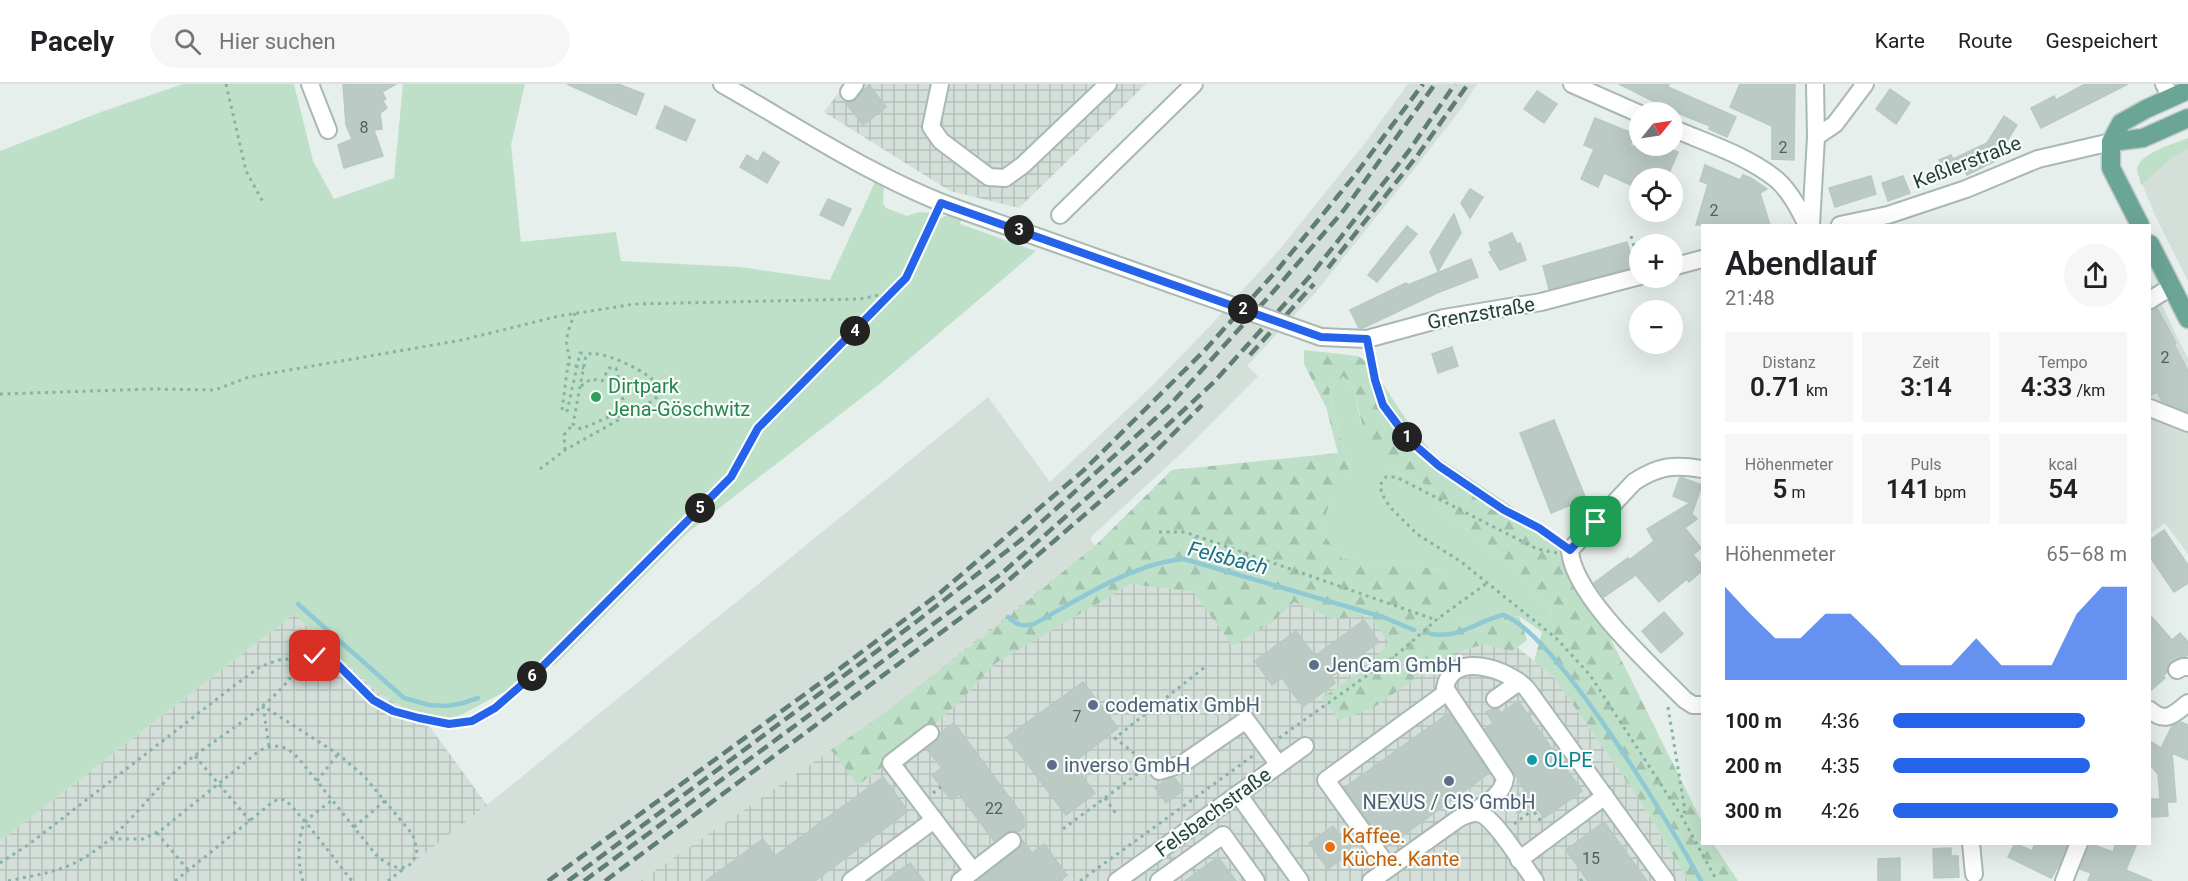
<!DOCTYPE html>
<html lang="de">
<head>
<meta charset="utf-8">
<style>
  :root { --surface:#fff; --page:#f6f6f6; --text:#202124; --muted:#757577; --line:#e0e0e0; --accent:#2563eb }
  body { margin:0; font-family:Roboto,sans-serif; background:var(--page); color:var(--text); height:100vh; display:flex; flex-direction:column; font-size:22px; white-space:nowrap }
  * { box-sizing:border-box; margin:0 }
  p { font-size:20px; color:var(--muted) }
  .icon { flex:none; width:33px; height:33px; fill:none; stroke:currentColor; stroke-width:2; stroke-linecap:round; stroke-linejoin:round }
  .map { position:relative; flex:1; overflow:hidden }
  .side { position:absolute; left:1701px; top:140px; width:450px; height:621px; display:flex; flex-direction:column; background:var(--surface); border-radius:0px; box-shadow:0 6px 24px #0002 }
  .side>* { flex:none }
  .needle { width:39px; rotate:60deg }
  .controls { position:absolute; left:1629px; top:18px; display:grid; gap:12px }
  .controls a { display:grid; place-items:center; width:54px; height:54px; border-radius:50%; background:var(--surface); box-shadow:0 6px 24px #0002; font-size:30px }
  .pin { position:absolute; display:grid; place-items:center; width:51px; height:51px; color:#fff; margin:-26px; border-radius:12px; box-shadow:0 3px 9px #0006 }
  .km { position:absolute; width:30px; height:30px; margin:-15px; border-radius:50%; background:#222; color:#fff; font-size:16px; line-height:30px; text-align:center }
  .round { display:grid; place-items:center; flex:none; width:63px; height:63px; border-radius:32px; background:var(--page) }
  .head { display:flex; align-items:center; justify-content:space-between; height:102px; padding:0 24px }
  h1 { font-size:33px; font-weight:600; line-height:45px }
  .figures { display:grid; grid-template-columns:repeat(3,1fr); gap:9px; height:102px; padding:6px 24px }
  .figures div { display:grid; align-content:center; border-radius:0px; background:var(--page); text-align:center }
  .figures b { font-size:26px; font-weight:600 }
  .figures small { font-size:16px; font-weight:400 }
  .figures p { font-size:16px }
  .chart { height:168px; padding:12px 24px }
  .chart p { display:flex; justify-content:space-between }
  .chart svg { width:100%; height:108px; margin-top:6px; fill:var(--accent); opacity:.7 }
  ul { padding:0 24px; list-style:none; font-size:20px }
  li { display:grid; grid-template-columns:96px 72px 1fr; align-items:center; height:45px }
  li i { height:15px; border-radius:8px; background:var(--accent) }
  header { display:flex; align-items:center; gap:36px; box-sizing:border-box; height:84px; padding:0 30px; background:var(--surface); border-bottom:2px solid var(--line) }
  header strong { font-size:28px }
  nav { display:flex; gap:33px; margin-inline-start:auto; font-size:21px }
  .search { width:420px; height:54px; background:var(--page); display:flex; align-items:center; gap:15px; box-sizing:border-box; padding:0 21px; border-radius:33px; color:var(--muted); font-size:22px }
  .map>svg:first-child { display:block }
  .built { fill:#d4dfda }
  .industrial { fill:url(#industrial-grid) }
  .grass { fill:#bfe0c8 }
  .forest { fill:url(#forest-firs) }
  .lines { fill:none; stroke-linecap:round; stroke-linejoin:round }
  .stream { stroke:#8ec9d4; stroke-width:4.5 }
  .building { fill:#bbcac4; stroke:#b8c9c2; stroke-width:1.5 }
  .minor-casing { stroke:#a8b8b2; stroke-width:20 }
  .major-casing { stroke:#c2cac8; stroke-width:21 }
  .path { stroke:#86b3a5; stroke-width:3; stroke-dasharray:3 4.5; stroke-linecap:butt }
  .minor { stroke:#fff; stroke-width:16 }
  .major { stroke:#6aa596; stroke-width:18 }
  .rail { stroke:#5f7d75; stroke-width:4.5; stroke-dasharray:12 6; stroke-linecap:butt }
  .minor-bridge-casing { stroke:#a8b8b2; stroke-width:20; stroke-linecap:butt }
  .minor-bridge { stroke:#fff; stroke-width:16 }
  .route-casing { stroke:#fff; stroke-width:12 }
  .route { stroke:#2563eb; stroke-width:8 }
  .leisure-dot { fill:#2e9e5b; stroke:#f7fbf9; stroke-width:2 }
  .service-dot { fill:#5c6f8a; stroke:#f7fbf9; stroke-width:2 }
  .culture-dot { fill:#0f9aa8; stroke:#f7fbf9; stroke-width:2 }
  .food-dot { fill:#e8710a; stroke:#f7fbf9; stroke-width:2 }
  .labels { text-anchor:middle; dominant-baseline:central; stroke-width:4.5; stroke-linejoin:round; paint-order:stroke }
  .number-label { font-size:16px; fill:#4a645c }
  .street-label { font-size:20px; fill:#24423a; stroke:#f7fbf9 }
  .leisure-label { font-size:20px; fill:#27864d; stroke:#f7fbf9; text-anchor:start }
  .service-label { font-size:20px; fill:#4e5e75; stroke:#f7fbf9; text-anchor:start }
  .culture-label { font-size:20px; fill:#0d838f; stroke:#f7fbf9; text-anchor:start }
  .food-label { font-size:20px; fill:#c56008; stroke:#f7fbf9; text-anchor:start }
  .water-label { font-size:21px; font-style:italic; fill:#1c6f80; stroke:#f7fbf9 }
</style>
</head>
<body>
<header>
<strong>Pacely</strong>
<div class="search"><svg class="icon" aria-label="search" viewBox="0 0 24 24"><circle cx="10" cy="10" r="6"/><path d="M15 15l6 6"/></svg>Hier suchen</div>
<nav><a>Karte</a><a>Route</a><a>Gespeichert</a></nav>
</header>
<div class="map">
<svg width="2188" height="797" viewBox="0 0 2188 797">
  <defs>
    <pattern id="industrial-grid" width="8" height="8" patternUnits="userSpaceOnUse" patternTransform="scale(1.5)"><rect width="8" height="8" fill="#d4dfda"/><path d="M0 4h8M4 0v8" fill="none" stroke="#b6c1bc"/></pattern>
    <pattern id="forest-firs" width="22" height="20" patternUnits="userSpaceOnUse" patternTransform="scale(1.5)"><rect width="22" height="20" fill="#bfe0c8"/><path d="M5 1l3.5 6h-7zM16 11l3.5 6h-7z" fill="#a4c1ad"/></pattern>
  </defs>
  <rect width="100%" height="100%" fill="#e6efeb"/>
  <g class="built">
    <polygon points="1408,0 1477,0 1464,21 1401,102 1316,208 1247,282 1258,292 1190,361 1090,454 1095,462 992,545 882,631 640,797 390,797 487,721 988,313 1050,398 1151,303 1209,243 1279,166 1362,63"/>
    <polygon points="2188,54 2188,197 2155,131 2137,88 2139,80 2145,73"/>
    <polygon points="2150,197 2188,275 2188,470 2165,439 2150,450"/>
  </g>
  <g class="industrial">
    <polygon points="845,0 1146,0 1019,124 950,107 824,28"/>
    <polygon points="1172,386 1360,438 1553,592 1643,721 1688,797 640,797 882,631 1095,462"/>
    <polygon points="294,530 379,610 422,632 487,721 390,797 0,797 0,757"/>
  </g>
  <g class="grass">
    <polygon points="183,0 294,0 313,77 334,115 394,94 403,0 525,0 511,61 521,158 616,148 621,177 740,183 830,196 876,96 884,102 883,119 886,124 907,132 919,128 931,129 941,134 947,131 961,136 960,140 1036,167 882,298 687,449 556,580 461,631 445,635 422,632 379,610 294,530 0,757 0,67 101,28"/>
    <path d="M2188,54V65L2174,72L2141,101L2137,84C2144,67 2172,61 2188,54Z"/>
    <polygon points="1343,292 1354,303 1361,340 1387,384 1427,401 1442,426 1514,483 1552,529 1542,548 1519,532 1447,542 1433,528 1441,486 1387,477 1342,475 1320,446 1331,416 1351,388 1337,343 1329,307"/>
  </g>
  <polygon class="forest" points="1304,266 1358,272 1370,280 1403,331 1432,369 1561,455 1702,738 1702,759 1713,759 1738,797 1688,797 1643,721 1553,592 1534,577 1542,548 1552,529 1514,483 1442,426 1427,401 1387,384 1367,365 1354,303 1343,292 1329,307 1337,343 1351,388 1340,411 1331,416 1320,446 1342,475 1387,477 1441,486 1457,500 1433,527 1447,542 1519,532 1527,556 1512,568 1485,560 1450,570 1373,624 1339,636 1322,614 1370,580 1389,559 1368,531 1333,535 1294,518 1272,538 1233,562 1193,508 1131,500 996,579 963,614 916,658 858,701 831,666 882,631 1008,533 1095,462 1172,386 1338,369 1326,323 1304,280"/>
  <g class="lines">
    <g class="stream">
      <polyline points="298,520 404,614 429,621 447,622 463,619 478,614"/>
      <path d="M1008,533C1017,541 1022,543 1034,540C1078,516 1133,479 1184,475L1383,533L1414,546"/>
      <path d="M1431,550C1460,555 1477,537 1503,531C1555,548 1672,743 1701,797"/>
    </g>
  </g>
  <g class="building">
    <polygon points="343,0 396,0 382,8 386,15 383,17 387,24 380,29 382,45 374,46 383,72 344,84 338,61 352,55 346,41"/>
    <polygon points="567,0 618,0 644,10 636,31"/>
    <polygon points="1619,0 1669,0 1668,3 1736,33 1727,53 1709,45 1710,42 1675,28"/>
    <polygon points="1740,0 1795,0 1794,76 1772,75 1772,42 1730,23"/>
    <polygon points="2085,0 2128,0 2041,44 2031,24 2054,12 2056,16"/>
    <polygon points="869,1 886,23 863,41 846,19 854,17"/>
    <polygon points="1890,5 1910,19 1896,40 1876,25"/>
    <polygon points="1537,7 1557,20 1544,39 1524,25"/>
    <polygon points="665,22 695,36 686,57 656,44"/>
    <polygon points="2004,32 2017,41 2000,68 2005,72 1967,91 1964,86 1947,93 1939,76 1951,71 1953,75 1987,59"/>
    <polygon points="1595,34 1634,50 1630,62 1661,62 1678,68 1667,94 1640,94 1640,105 1604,89 1598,103 1581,95 1594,65 1584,61"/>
    <polygon points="763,68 779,78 767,99 740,83 747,71 758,78"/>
    <polygon points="1705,81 1740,96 1743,91 1751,94 1767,105 1760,109 1770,141 1696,141 1708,100 1700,97"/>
    <polygon points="1871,92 1876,110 1835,123 1829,104"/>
    <polygon points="1903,92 1910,109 1888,117 1882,99"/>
    <polygon points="1470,105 1483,113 1470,134 1461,119"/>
    <polygon points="828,115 851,125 843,142 820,131"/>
    <polygon points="1454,130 1461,149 1438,187 1430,168"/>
    <polygon points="1407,142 1417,150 1377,198 1368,191"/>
    <polygon points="1512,149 1517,160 1520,159 1526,176 1500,186 1489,168 1492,167 1489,159"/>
    <polygon points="1627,158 1634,183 1549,205 1543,182"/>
    <polygon points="1471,175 1478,193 1437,209 1363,244 1359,244 1350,226 1406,199 1408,201"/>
    <polygon points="2157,224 2176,259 2174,260 2188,287 2188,328 2162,317 2157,308 2150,312 2150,226"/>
    <polygon points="1452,263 1458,282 1438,289 1432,270"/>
    <polygon points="1554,336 1586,415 1551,429 1520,349"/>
    <polygon points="1680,393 1702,401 1692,430 1697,435 1685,444 1701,464 1693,471 1702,481 1702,487 1689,498 1687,495 1659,518 1636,491 1604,513 1594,499 1628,474 1629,476 1654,457 1647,445 1690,419 1673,412"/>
    <polygon points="2164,446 2188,481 2188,499 2174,508 2150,473 2150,456"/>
    <polygon points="1664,528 1683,550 1661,569 1642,547"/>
    <polygon points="2150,531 2172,556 2180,549 2188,558 2188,571 2169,580 2167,588 2163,592 2165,594 2150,607"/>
    <polygon points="1364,536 1379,558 1331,593 1335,599 1303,623 1282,594 1272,601 1255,577 1296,547 1315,572"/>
    <polygon points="1083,598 1118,644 1073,679 1095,709 1066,731 1007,653"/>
    <polygon points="1518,617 1582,707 1544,734 1534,719 1518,730 1509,718 1525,706 1485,645 1493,639 1486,628 1491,625 1498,625 1501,629"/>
    <polygon points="1449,629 1489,689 1387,763 1344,704"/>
    <polygon points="2181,638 2188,641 2188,676 2172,669 2176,718 2167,718 2168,732 2150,733 2150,715 2160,715 2158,690 2150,681 2150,657 2161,664 2172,642"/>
    <polygon points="954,639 1024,733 1022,734 1027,741 1018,748 1010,747 994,757 959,710 951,716 932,691 942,684 927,665 937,657 940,649"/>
    <polygon points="883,693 908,727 815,797 706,797 763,755 775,772"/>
    <polygon points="1174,693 1184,706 1166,719 1155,704 1165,696"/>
    <polygon points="1604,738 1647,797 1588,797 1566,766"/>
    <polygon points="1333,742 1351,768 1328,785 1309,759"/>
    <polygon points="1022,756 1032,769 1044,760 1067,791 1059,797 977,797 1018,765"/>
    <polygon points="2015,759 2032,767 2035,759 2068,759 2059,781 2051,794 2008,773"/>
    <polygon points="2089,759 2113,768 2116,759 2137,759 2126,786 2152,797 2088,797 2091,789 2080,785"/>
    <polygon points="1951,764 1951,772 1958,772 1959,793 1934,794 1933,765"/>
    <polygon points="1218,773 1236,797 1185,797"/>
    <polygon points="1900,774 1900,797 1878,797 1878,775"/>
    <polygon points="910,779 924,797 885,797"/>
  </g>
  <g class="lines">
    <defs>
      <g id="minor">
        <polyline points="310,0 328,46"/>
        <path d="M722,0C798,43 882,99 964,127"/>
        <polyline points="940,0 931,43 941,57 989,93 1005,94 1023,81 1108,0"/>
        <polyline points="1572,0 1640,30"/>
        <polyline points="2164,0 2171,14"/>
        <polyline points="849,8 855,0"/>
        <path d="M1672,44C1707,59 1746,71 1776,95C1790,107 1799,125 1807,141"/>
        <polyline points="1816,53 1835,40 1865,0"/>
        <polyline points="1060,131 1194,0"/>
        <polyline points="1811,141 1816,53 1815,0"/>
        <polyline points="1840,141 1888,131 1966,105 2038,75 2111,58"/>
        <polyline points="1672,183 1702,175"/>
        <polyline points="2150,216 2171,203"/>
        <polyline points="1321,253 1367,255 1444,234 1541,218 1640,192"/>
        <polyline points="2150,324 2188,339"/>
        <path d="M1702,385C1674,380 1658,382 1634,398L1570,466C1572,511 1654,584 1685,616L1693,621H1702"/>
        <polyline points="2177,586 2183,583 2188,583"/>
        <polyline points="1495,615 1519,598"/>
        <path d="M2150,626C2166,640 2174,630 2188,619"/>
        <polyline points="930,649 891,679 973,787"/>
        <polyline points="1159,687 1182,680 1246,636 1279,681"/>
        <polyline points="1238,710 1300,797"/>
        <path d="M1470,730C1483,721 1503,712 1505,694L1445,604C1452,565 1510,586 1527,605L1666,797"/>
        <polyline points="1971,759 1974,790"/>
        <polyline points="1519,776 1605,712"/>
        <polyline points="1389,784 1326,696 1447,608"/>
        <polyline points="851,797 934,736"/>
        <polyline points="960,797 1012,757"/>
        <polyline points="1117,797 1305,662"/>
        <polyline points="1159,797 1223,751 1256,797"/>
        <path d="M1371,797L1458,735C1465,731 1473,727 1481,730C1496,736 1524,782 1535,797"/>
        <polyline points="2064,797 2079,759"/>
      </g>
      <g id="major">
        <polyline points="2111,58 2143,54 2188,34"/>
        <polyline points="2140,141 2111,84 2111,58 2121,39 2146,25 2188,6"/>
        <polyline points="2150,160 2188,235"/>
      </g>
    </defs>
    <use href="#minor" class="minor-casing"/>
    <use href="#major" class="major-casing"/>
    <g class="path">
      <polyline points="226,0 246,87 263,118"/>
      <polyline points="1631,152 1638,176"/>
      <path d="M575,229C570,242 562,258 570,271L568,280L584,284"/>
      <path d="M1370,271C1373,288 1376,305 1383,320C1400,359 1468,406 1506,427C1523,437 1541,445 1557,457"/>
      <polyline points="581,302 591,295 602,297 609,284 616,284 623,316 618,329"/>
      <polyline points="0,310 153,305 215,306 249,293 462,256 559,232 635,220 860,215 889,209"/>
      <polyline points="562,326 568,280"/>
      <polyline points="567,328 580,269 583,269"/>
      <polyline points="565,366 564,351 573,340"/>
      <path d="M540,385L565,366L654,316C657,313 660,309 659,304C657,291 598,263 586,271L573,340L581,345L618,329L620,335"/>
      <polyline points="1159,448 1185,448 1436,536"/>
      <polyline points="1557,469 1537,465 1396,393 1386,393 1380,401 1382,410 1390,423 1417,450 1460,477 1556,554 1590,591 1682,733 1717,797"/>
      <polyline points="263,622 269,662"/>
      <polyline points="1668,623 1685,727 1682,733"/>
      <polyline points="1279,654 1400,568 1436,536 1487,499"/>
      <polyline points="195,672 250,737"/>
      <polyline points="1146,679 1115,654 1205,583"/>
      <polyline points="317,697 338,670"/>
      <polyline points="933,709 941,703"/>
      <polyline points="1105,714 1117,731"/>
      <polyline points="1530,722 1543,740"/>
      <polyline points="1514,740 1533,726"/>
      <polyline points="354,743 385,717"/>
      <polyline points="1063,745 1144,685"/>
      <polyline points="157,749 188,786"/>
      <path d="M111,755H143L160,747L259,667C277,658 287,662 300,676L377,772C392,784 411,793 417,766L413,751L364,692L338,670L263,622"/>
      <polyline points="0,779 28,761 235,601 260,583 278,576 324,572 335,578 373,616 393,627 419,635 449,640 472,637 495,624 541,584 731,393 758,344 906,194 935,133"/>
      <path d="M8,797C34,791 58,789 82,775C121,753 145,715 178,685C210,656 290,615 301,573"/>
      <path d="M175,797L274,717C278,716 280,714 284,716C293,719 342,785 352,797"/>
      <path d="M303,797C298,785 297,750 305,739C311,731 323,723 331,717"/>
      <polyline points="388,797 406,783"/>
      <polyline points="1080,797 1254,671"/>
      <polyline points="1580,797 1585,793"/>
    </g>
    <use href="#minor" class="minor"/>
    <use href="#major" class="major"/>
    <g class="rail">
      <polyline points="1328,184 1417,72 1468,0"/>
      <polyline points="1250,271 1314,200"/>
      <polyline points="548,797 834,589 941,508 1084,386 1204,267 1279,184 1355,91 1423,0"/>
      <polyline points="568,797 916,538 1026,452 1168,323 1273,208 1344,126 1435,0"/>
      <polyline points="584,797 1001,490 1134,372 1214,298 1311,191 1408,68 1455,0"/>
      <polyline points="605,797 989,513 1139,384 1202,321"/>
    </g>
    <defs>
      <polyline id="minor-bridge" points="964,127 1321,253"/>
    </defs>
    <use href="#minor-bridge" class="minor-bridge-casing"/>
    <use href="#minor-bridge" class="minor-bridge"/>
  </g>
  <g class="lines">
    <defs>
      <polyline id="route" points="315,572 324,572 335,578 373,616 393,627 419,634 449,640 472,637 495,624 541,584 731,393 758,344 906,194 941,119 1321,253 1367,255 1375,296 1383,321 1409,356 1439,382 1504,426 1539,444 1570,466 1596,438"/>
    </defs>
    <use href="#route" class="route-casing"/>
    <use href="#route" class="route"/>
  </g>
  <circle class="leisure-dot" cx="596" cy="313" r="6"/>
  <g class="service-dot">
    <circle cx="1314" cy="581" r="6"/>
    <circle cx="1093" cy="621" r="6"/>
    <circle cx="1052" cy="681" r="6"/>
    <circle cx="1449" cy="697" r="6"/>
  </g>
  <circle class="culture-dot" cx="1532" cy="676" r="6"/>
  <circle class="food-dot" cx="1330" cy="763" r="6"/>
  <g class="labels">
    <g class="number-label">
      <text x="364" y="43">8</text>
      <text x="1783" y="63">2</text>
      <text x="1714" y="126">2</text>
      <text x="2165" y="273">2</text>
      <text x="1077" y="632">7</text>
      <text x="994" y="724">22</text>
      <text x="1591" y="774">15</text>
    </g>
    <g class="street-label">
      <text transform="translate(1967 78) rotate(-21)">Keßlerstraße</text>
      <text transform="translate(1481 229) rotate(-10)">Grenzstraße</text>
      <text transform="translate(1213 728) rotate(-36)">Felsbachstraße</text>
    </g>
    <g class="leisure-label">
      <text x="608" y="302">Dirtpark<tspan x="608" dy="23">Jena-Göschwitz</tspan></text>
    </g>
    <g class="service-label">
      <text x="1326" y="581">JenCam GmbH</text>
      <text x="1105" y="621">codematix GmbH</text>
      <text x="1064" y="681">inverso GmbH</text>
      <text x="1449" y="718" text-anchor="middle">NEXUS / CIS GmbH</text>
    </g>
    <g class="culture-label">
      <text x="1544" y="676">OLPE</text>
    </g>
    <g class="food-label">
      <text x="1342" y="752">Kaffee.<tspan x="1342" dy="23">Küche. Kante</tspan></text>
    </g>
    <g class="water-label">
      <text transform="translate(1228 474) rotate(14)">Felsbach</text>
    </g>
  </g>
</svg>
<div class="controls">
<a><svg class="needle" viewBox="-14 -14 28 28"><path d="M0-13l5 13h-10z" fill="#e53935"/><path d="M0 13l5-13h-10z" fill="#757577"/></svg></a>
<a><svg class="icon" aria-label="locate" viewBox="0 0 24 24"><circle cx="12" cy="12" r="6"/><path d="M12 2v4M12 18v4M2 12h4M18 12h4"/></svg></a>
<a>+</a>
<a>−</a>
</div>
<div class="pin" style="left:1596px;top:438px;background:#1e9e55"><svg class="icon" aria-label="arrive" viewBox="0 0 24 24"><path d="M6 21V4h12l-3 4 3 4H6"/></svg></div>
<div class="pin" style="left:315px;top:572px;background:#d93025"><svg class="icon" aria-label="check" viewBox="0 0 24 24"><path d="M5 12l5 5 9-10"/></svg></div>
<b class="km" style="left:1407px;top:353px">1</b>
<b class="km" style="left:1243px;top:225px">2</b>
<b class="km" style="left:1019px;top:146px">3</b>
<b class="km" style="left:855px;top:247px">4</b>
<b class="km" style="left:700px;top:424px">5</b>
<b class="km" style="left:532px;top:592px">6</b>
<section class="side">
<div class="head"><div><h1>Abendlauf</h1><p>21:48</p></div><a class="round"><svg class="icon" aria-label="share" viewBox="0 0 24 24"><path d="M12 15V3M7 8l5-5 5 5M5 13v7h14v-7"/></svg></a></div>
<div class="figures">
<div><p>Distanz</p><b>0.71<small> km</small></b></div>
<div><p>Zeit</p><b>3:14</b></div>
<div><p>Tempo</p><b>4:33<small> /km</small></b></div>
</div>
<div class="figures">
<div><p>Höhenmeter</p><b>5<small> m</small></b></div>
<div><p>Puls</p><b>141<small> bpm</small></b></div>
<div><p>kcal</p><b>54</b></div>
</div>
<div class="chart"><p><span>Höhenmeter</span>65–68 m</p>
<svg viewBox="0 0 160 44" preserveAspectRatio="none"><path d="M0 44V6L10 17L20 27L30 27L40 17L50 17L60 27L70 38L80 38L90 38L100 27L110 38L120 38L130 38L140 17L150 6L160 6V44z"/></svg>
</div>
<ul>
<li><b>100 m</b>4:36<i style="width:82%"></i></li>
<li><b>200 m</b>4:35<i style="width:84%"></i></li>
<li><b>300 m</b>4:26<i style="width:96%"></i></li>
</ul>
</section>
</div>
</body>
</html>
